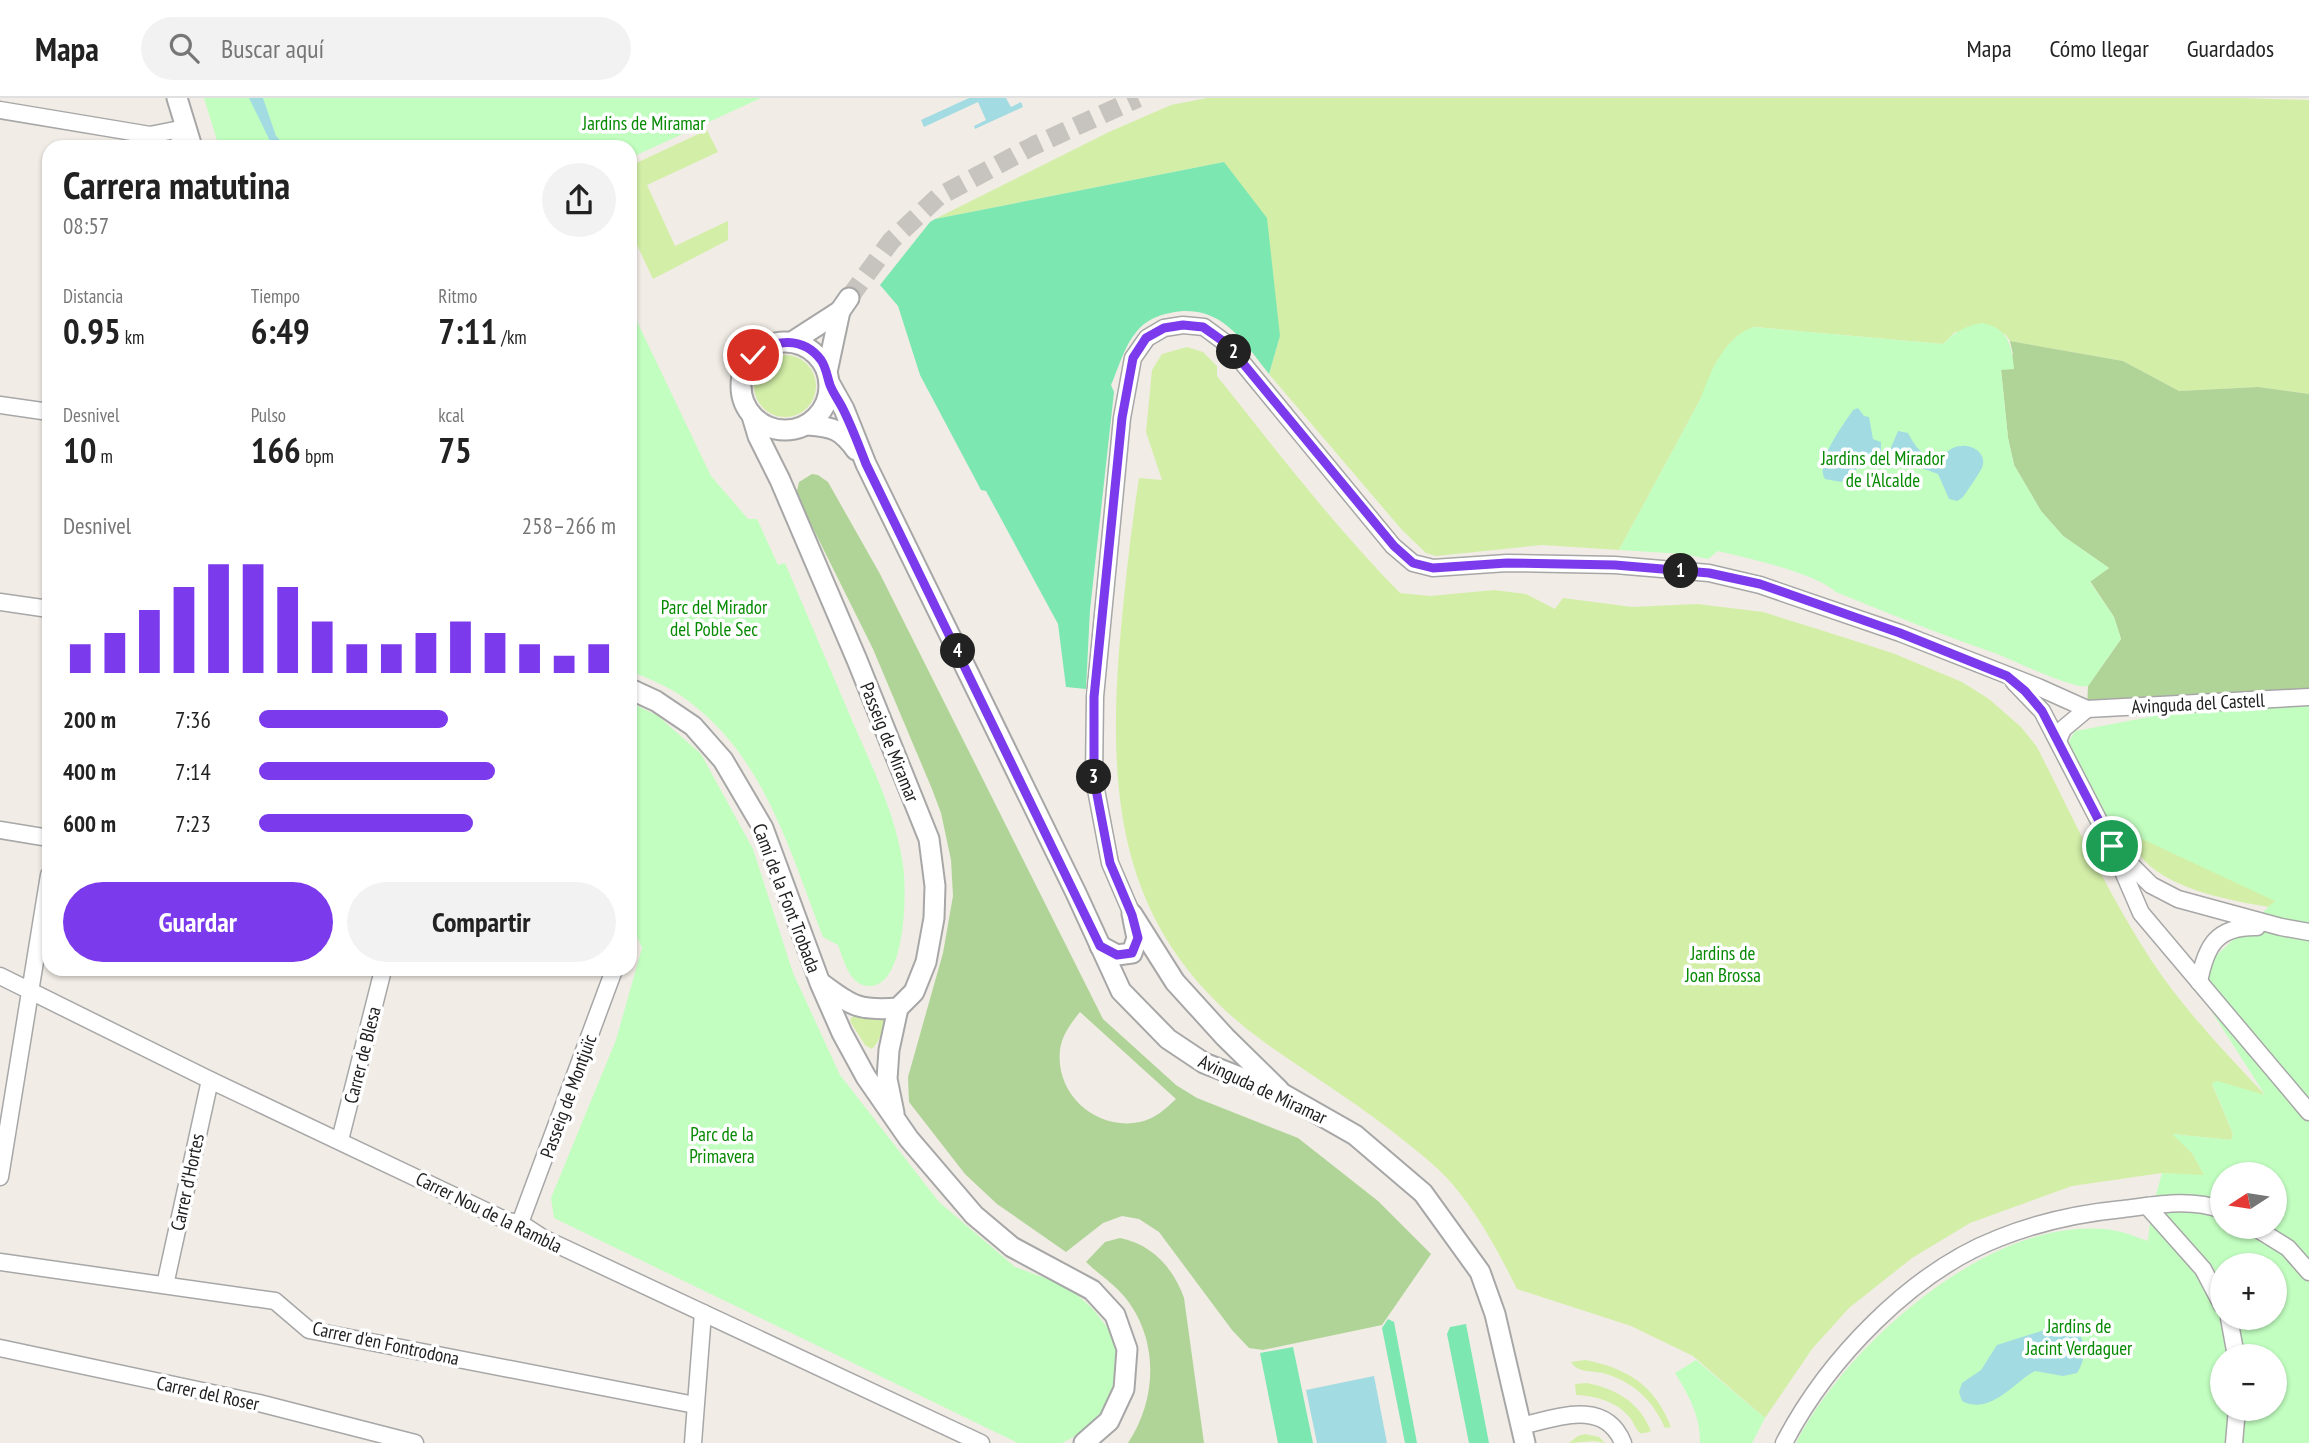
<!DOCTYPE html>
<html lang="es">
<head>
<meta charset="utf-8">
<style>
  :root { --surface:#fff; --page:#f2f2f2; --text:#222; --muted:#767676; --line:#e0e0e0; --accent:#7c3aed }
  body { margin:0; font-family:"PT Sans Narrow",sans-serif; background:var(--page); color:var(--text); height:100vh; display:flex; flex-direction:column; font-size:26px; white-space:nowrap }
  * { box-sizing:border-box; margin:0 }
  p { font-size:23px; color:var(--muted) }
  .icon { flex:none; width:38px; height:38px; fill:none; stroke:currentColor; stroke-width:2; stroke-linecap:round; stroke-linejoin:round }
  .map { position:relative; flex:1; overflow:hidden }
  .panel { position:absolute; left:42px; top:42px; width:595px; height:836px; display:flex; flex-direction:column; background:var(--surface); border-radius:21px; box-shadow:0 2px 5px #0004 }
  .panel>* { flex:none }
  .needle { width:46px; rotate:258deg }
  .buttons { position:absolute; left:2210px; top:1064px; display:grid; gap:14px }
  .buttons a { display:grid; place-items:center; width:77px; height:77px; border-radius:50%; background:var(--surface); box-shadow:0 2px 5px #0004; font-size:35px }
  .pin { position:absolute; display:grid; place-items:center; width:60px; height:60px; color:#fff; margin:-30px; border:4px solid #fff; border-radius:50%; box-shadow:0 2px 7px #0007 }
  .km { position:absolute; width:35px; height:35px; margin:-18px; border-radius:50%; background:#222; color:#fff; font-size:19px; line-height:35px; text-align:center }
  .round { display:grid; place-items:center; flex:none; width:74px; height:74px; border-radius:37px; background:var(--page) }
  .summary { display:flex; align-items:center; justify-content:space-between; height:119px; padding:0 21px }
  h1 { font-size:38px; font-weight:800; line-height:52px }
  .metrics { display:grid; grid-template-columns:repeat(3,1fr); gap:10px; height:119px; padding:7px 21px }
  .metrics div { display:grid; align-content:center }
  .metrics b { font-size:35px; font-weight:800 }
  .metrics small { font-size:19px; font-weight:400 }
  .metrics p { font-size:19px }
  .chart { height:196px; padding:14px 21px }
  .chart p { display:flex; justify-content:space-between }
  .chart svg { width:100%; height:126px; margin-top:7px; stroke:var(--accent); stroke-width:6 }
  .primary-button { display:flex; gap:14px; margin-top:auto; padding:14px 21px }
  .primary-button a { flex:1; height:80px; border-radius:42px; background:var(--accent); color:#fff; font-size:28px; font-weight:800; line-height:80px; text-align:center }
  .primary-button a+a { background:var(--page); color:var(--text) }
  ul { padding:0 21px; list-style:none; font-size:23px }
  li { display:grid; grid-template-columns:112px 84px 1fr; align-items:center; height:52px }
  li i { height:18px; border-radius:9px; background:var(--accent) }
  header { display:flex; align-items:center; gap:42px; box-sizing:border-box; height:98px; padding:0 35px; background:var(--surface); border-bottom:2px solid var(--line) }
  header strong { font-size:33px }
  nav { display:flex; gap:38px; margin-inline-start:auto; font-size:24px }
  .search { width:490px; height:63px; background:var(--page); display:flex; align-items:center; gap:18px; box-sizing:border-box; padding:0 24px; border-radius:38px; color:var(--muted); font-size:26px }
  .map>svg:first-child { display:block }
  .grass { fill:#d3efa7 }
  .forest { fill:#b0d497; fill-rule:evenodd }
  .park { fill:#c2fec0; fill-rule:evenodd }
  .pitch { fill:#7de7b2 }
  .water { fill:#a2dbe2 }
  .lines { fill:none; stroke-linecap:round; stroke-linejoin:round }
  .tertiary-tunnel { stroke:#c7c3be; stroke-width:19; stroke-dasharray:19 10; stroke-linecap:butt }
  .minor-casing { stroke:#a7a7a7; stroke-width:19 }
  .tertiary-casing { stroke:#a7a7a7; stroke-width:23 }
  .minor { stroke:#fff; stroke-width:16 }
  .tertiary { stroke:#fff; stroke-width:19 }
  .route-casing { stroke:#fff; stroke-width:14 }
  .route { stroke:#7c3aed; stroke-width:9 }
  .labels { text-anchor:middle; dominant-baseline:central; stroke-width:7; stroke-linejoin:round; paint-order:stroke }
  .park-label { font-size:19px; fill:#068a02; stroke:#fff }
  .street-label { font-size:19px; fill:#202020; stroke:#fff }
</style>
</head>
<body>
<header>
<strong>Mapa</strong>
<div class="search"><svg class="icon" aria-label="search" viewBox="0 0 24 24"><circle cx="10" cy="10" r="6"/><path d="M15 15l6 6"/></svg>Buscar aquí</div>
<nav><a>Mapa</a><a>Cómo llegar</a><a>Guardados</a></nav>
</header>
<div class="map">
<svg width="2309" height="1345" viewBox="0 0 2309 1345">
  <rect width="100%" height="100%" fill="#f1ece5"/>
  <g class="grass">
    <polygon points="1207,0 2239,0 2309,2 2309,296 2258,289 2179,293 2123,263 2010,243 2005,236 1955,234 1943,246 1754,229 1739,237 1717,263 1701,300 1619,452 1542,447 1436,458 1426,455 1402,432 1269,276 1280,238 1224,64 935,121 1109,34 1171,7"/>
    <polygon points="707,32 718,54 647,87 675,148 728,123 728,142 653,181 630,132 630,68"/>
    <path d="M1187,249L1203,254L1217,268V278C1276,352 1334,428 1400,495L1430,498L1494,492L1526,496L1555,511L1563,500L1632,509L1697,506L1763,514L1846,540L1895,556L1962,584L1989,601L2021,629L2037,649C2073,720 2108,796 2151,862C2184,912 2225,954 2265,997L2212,986L2233,1036L2231,1042L2173,1036L2192,1055L2205,1078L2162,1075L2072,1088L1970,1125L1912,1160L1849,1210L1812,1251L1765,1320L1693,1258L1631,1228L1517,1191C1499,1155 1480,1119 1454,1088C1440,1071 1423,1058 1407,1045C1362,1008 1312,978 1264,944C1125,842 1107,715 1119,553C1124,495 1130,438 1139,380L1162,382L1146,334L1152,272L1162,256Z"/>
    <circle cx="785" cy="288" r="31"/>
    <path d="M2121,723L2309,816C2259,806 2190,801 2150,768C2136,756 2129,738 2121,723Z"/>
    <path d="M858,916L884,920C886,930 879,943 872,951L865,947L850,923L852,919Z"/>
    <path d="M1585,1262C1627,1270 1655,1287 1671,1329L1665,1330C1653,1303 1635,1285 1606,1276C1594,1272 1578,1276 1571,1264Z"/>
    <path d="M1587,1285C1617,1291 1639,1304 1651,1333C1648,1334 1643,1336 1640,1335C1637,1333 1633,1324 1631,1321C1618,1304 1597,1298 1576,1297L1575,1286Z"/>
    <polygon points="1585,1336 1599,1339 1605,1345 1594,1343 1569,1345 1578,1338"/>
  </g>
  <g class="forest">
    <polygon points="2010,243 2123,263 2179,293 2258,289 2309,296 2309,599 2087,611 2088,588 2121,541 2114,519 2090,483 2109,470 2063,438 2041,413 2014,367 2008,340 2001,271 2013,256"/>
    <path d="M812,376L818,377L828,384L880,476L1103,921L1176,987L1197,1000L1298,1040L1378,1103L1431,1156L1382,1227L1263,1252L1249,1250L1232,1232L1159,1134L1139,1121L1122,1118L1103,1125L1066,1154L997,1106L965,1076L909,1004L908,979L943,855L953,798L951,762L941,715L932,691L873,551L800,404L797,393L799,384ZM1080,914L1176,1001C1165,1011 1155,1021 1140,1024C1097,1033 1055,997 1060,952C1062,937 1071,925 1080,914Z"/>
    <path d="M1120,1140C1152,1146 1174,1171 1184,1200L1204,1345H1128C1158,1300 1159,1239 1123,1197C1113,1185 1097,1175 1086,1164L1105,1144Z"/>
  </g>
  <g class="park">
    <polygon points="204,0 761,0 630,60 630,49 219,49"/>
    <path d="M630,209L711,378L748,421H757L778,467L785,465C808,519 831,573 854,627C874,673 896,718 903,767C907,793 906,884 872,888C850,890 844,863 838,847L823,839C790,754 765,659 687,602C670,589 650,581 630,573Z"/>
    <path d="M1982,225C2008,230 2012,247 2014,271L2001,272L2008,340L2014,367L2041,413L2063,438L2109,470L2090,484L2114,519L2121,541L2088,588C2074,592 2015,563 1997,556C1943,537 1889,516 1836,494C1815,475 1748,460 1718,453L1708,461L1684,456L1619,452L1701,300C1710,274 1725,238 1754,229L1943,246C1955,234 1965,228 1982,225Z"/>
    <path d="M2309,600V1345H1796C1847,1245 1997,1111 2117,1133C2128,1135 2138,1140 2148,1143L2151,1115L2162,1075L2204,1077L2192,1055L2172,1036L2231,1042L2233,1036L2212,985L2217,983L2265,997L2191,881L2275,803L2110,726L2068,645L2075,633L2081,632L2165,616ZM2222,1076H2275V1129H2222ZM2222,1167H2275V1220H2222ZM2222,1258H2275V1311H2222Z"/>
    <polygon points="630,604 658,618 701,656 753,751 793,875 840,977 939,1104 1015,1169 1067,1188 1092,1210 1111,1234 1118,1262 1116,1287 1101,1316 1079,1336 1062,1345 1018,1345 554,1120 551,1100 616,942 642,850 630,822"/>
    <path d="M1696,1262L1765,1320L1752,1345H1700C1701,1319 1688,1296 1675,1275Z"/>
  </g>
  <g class="pitch">
    <path d="M1224,64L1267,120L1280,238L1269,276C1242,242 1220,204 1170,215C1158,217 1145,223 1137,233C1124,248 1119,269 1111,287L1114,294L1090,512L1086,591L1066,589L1058,526L986,393L981,392L920,277L898,208L880,187L930,124L935,121Z"/>
    <polygon points="1388,1221 1394,1224 1417,1345 1405,1345 1382,1230"/>
    <polygon points="1466,1226 1489,1345 1469,1345 1447,1236 1450,1229"/>
    <polygon points="1293,1249 1313,1345 1278,1345 1260,1255"/>
  </g>
  <g class="water">
    <polygon points="249,0 263,0 276,38 279,41 279,49 273,49"/>
    <polygon points="969,0 1006,0 1011,9 1021,4 1023,9 975,31 974,28 986,22 978,4 924,29 921,22"/>
    <path d="M1858,310L1864,318L1869,319L1873,341L1881,344V358L1873,367L1864,365L1841,384L1825,381C1814,364 1844,326 1853,312Z"/>
    <path d="M1898,333L1908,335C1915,349 1923,359 1940,363C1953,337 1987,348 1983,367C1983,370 1965,397 1962,400L1957,403L1949,401L1938,376L1916,368L1906,369L1901,355L1889,354Z"/>
    <path d="M2057,1228L2072,1229C2087,1239 2087,1260 2077,1275L2063,1278L2035,1273C2013,1285 1990,1318 1962,1303L1959,1294L1962,1285L1981,1272L1997,1247Z"/>
    <polygon points="1374,1278 1387,1345 1317,1345 1306,1292"/>
  </g>
  <g class="lines">
    <polyline class="tertiary-tunnel" points="849,200 891,143 938,99 1033,48 1138,0"/>
    <defs>
      <g id="minor">
        <polyline points="0,12 150,37 185,30"/>
        <polyline points="177,49 185,30"/>
        <polyline points="0,307 49,314"/>
        <polyline points="0,504 49,511"/>
        <polyline points="2014,584 2042,613 2112,748 2141,815 2309,1014"/>
        <polyline points="2058,643 2063,631 2087,611"/>
        <polyline points="0,732 49,740"/>
        <polyline points="2118,754 2151,787 2178,801 2281,829 2309,834"/>
        <polyline points="1132,816 1110,765 1094,681 1095,599 1122,320 1133,260 1147,240 1164,230 1183,227 1204,229 1227,246 1393,448 1413,465 1433,470 1507,465 1615,467 1709,475 1760,487 1900,535 2038,589 2087,611 2309,599"/>
        <polyline points="0,878 210,982 507,1123 520,1125 543,1140 981,1345"/>
        <path d="M2199,884C2206,847 2217,828 2257,829"/>
        <polyline points="340,1042 383,872"/>
        <polyline points="0,1079 49,777"/>
        <polyline points="2147,1108 2203,1171 2222,1207"/>
        <polyline points="520,1125 614,872"/>
        <polyline points="2254,1129 2288,1150 2309,1174"/>
        <polyline points="0,1164 275,1203 309,1232 695,1307"/>
        <polyline points="165,1187 210,982"/>
        <polyline points="2229,1220 2236,1258"/>
        <polyline points="0,1250 259,1305 415,1345"/>
        <path d="M1521,1328C1556,1320 1605,1300 1623,1345"/>
        <polyline points="693,1345 703,1215"/>
        <path d="M1784,1345C1827,1262 1911,1174 1999,1140C2039,1124 2081,1115 2123,1111C2156,1107 2191,1100 2222,1112"/>
        <polyline points="2234,1345 2237,1311"/>
      </g>
      <g id="tertiary">
        <polyline points="177,0 192,49"/>
        <circle cx="785" cy="288" r="44"/>
        <polyline points="792,244 840,213"/>
        <polyline points="827,274 840,213 849,200"/>
        <polyline points="830,286 844,311 866,366 1076,795 1121,893 1168,941 1204,965 1283,996 1355,1037 1423,1095 1480,1174 1495,1216 1525,1345"/>
        <polyline points="752,318 758,338 780,382 857,562 929,741 935,788 934,820 926,864 914,894 898,910 889,952 887,981 894,1015"/>
        <path d="M808,327C833,329 841,331 856,352"/>
        <polyline points="630,591 656,603 693,628 723,662 763,730 820,885 842,935 866,979 909,1041 974,1117 1012,1149 1092,1192 1115,1217 1127,1251 1124,1291 1109,1323 1084,1345"/>
        <polyline points="1132,816 1175,884 1225,939 1279,992"/>
        <polyline points="1100,848 1117,857 1132,855 1137,840 1133,821"/>
        <path d="M821,885C852,908 858,913 898,910"/>
      </g>
    </defs>
    <use href="#minor" class="minor-casing"/>
    <use href="#tertiary" class="tertiary-casing"/>
    <use href="#minor" class="minor"/>
    <use href="#tertiary" class="tertiary"/>
  </g>
  <g class="lines">
    <defs>
      <path id="route" d="M753,257C774,241 803,238 821,262C826,269 827,278 830,287C833,295 839,303 843,311C852,329 859,348 866,366L1100,848L1117,857L1132,855L1138,840L1132,817L1110,765L1094,681V599L1122,320L1133,260L1146,240L1164,230L1183,227L1203,229L1227,246L1394,448L1413,465L1433,470L1507,465L1615,467L1709,475L1760,486L1900,535L2007,578L2025,593L2042,613L2112,748"/>
    </defs>
    <use href="#route" class="route-casing"/>
    <use href="#route" class="route"/>
  </g>
  <g class="labels">
    <g class="park-label">
      <text x="644" y="25">Jardins de Miramar</text>
      <text x="1883" y="360">Jardins del Mirador<tspan x="1883" dy="22">de l'Alcalde</tspan></text>
      <text x="714" y="509">Parc del Mirador<tspan x="714" dy="22">del Poble Sec</tspan></text>
      <text x="1723" y="855">Jardins de<tspan x="1723" dy="22">Joan Brossa</tspan></text>
      <text x="722" y="1036">Parc de la<tspan x="722" dy="22">Primavera</tspan></text>
      <text x="2079" y="1228">Jardins de<tspan x="2079" dy="22">Jacint Verdaguer</tspan></text>
    </g>
    <g class="street-label">
      <text transform="translate(2198 605) rotate(-3)">Avinguda del Castell</text>
      <text transform="translate(890 644) rotate(68)">Passeig de Miramar</text>
      <text transform="translate(787 800) rotate(69)">Camí de la Font Trobada</text>
      <text transform="translate(362 957) rotate(-76)">Carrer de Blesa</text>
      <text transform="translate(1263 991) rotate(25)">Avinguda de Miramar</text>
      <text transform="translate(568 998) rotate(-70)">Passeig de Montjuïc</text>
      <text transform="translate(187 1084) rotate(-78)">Carrer d'Hortes</text>
      <text transform="translate(489 1114) rotate(26)">Carrer Nou de la Rambla</text>
      <text transform="translate(386 1245) rotate(12)">Carrer d'en Fontrodona</text>
      <text transform="translate(208 1295) rotate(12)">Carrer del Roser</text>
    </g>
  </g>
</svg>
<div class="buttons">
<a><svg class="needle" viewBox="-14 -14 28 28"><path d="M0-13l5 13h-10z" fill="#e53935"/><path d="M0 13l5-13h-10z" fill="#767676"/></svg></a>
<a>+</a>
<a>−</a>
</div>
<div class="pin" style="left:2112px;top:748px;background:#1e9e55"><svg class="icon" aria-label="arrive" viewBox="0 0 24 24"><path d="M6 21V4h12l-3 4 3 4H6"/></svg></div>
<div class="pin" style="left:753px;top:257px;background:#d93025"><svg class="icon" aria-label="check" viewBox="0 0 24 24"><path d="M5 12l5 5 9-10"/></svg></div>
<b class="km" style="left:1681px;top:473px">1</b>
<b class="km" style="left:1234px;top:254px">2</b>
<b class="km" style="left:1094px;top:679px">3</b>
<b class="km" style="left:958px;top:553px">4</b>
<section class="panel">
<div class="summary"><div><h1>Carrera matutina</h1><p>08:57</p></div><a class="round"><svg class="icon" aria-label="share" viewBox="0 0 24 24"><path d="M12 15V3M7 8l5-5 5 5M5 13v7h14v-7"/></svg></a></div>
<div class="metrics">
<div><p>Distancia</p><b>0.95<small> km</small></b></div>
<div><p>Tiempo</p><b>6:49</b></div>
<div><p>Ritmo</p><b>7:11<small> /km</small></b></div>
</div>
<div class="metrics">
<div><p>Desnivel</p><b>10<small> m</small></b></div>
<div><p>Pulso</p><b>166<small> bpm</small></b></div>
<div><p>kcal</p><b>75</b></div>
</div>
<div class="chart"><p><span>Desnivel</span>258–266 m</p>
<svg viewBox="0 0 160 44" preserveAspectRatio="none"><path d="M5 44V34M15 44V30M25 44V22M35 44V14M45 44V6M55 44V6M65 44V14M75 44V26M85 44V34M95 44V34M105 44V30M115 44V26M125 44V30M135 44V34M145 44V38M155 44V34"/></svg>
</div>
<ul>
<li><b>200 m</b>7:36<i style="width:53%"></i></li>
<li><b>400 m</b>7:14<i style="width:66%"></i></li>
<li><b>600 m</b>7:23<i style="width:60%"></i></li>
</ul>
<div class="primary-button"><a>Guardar</a><a>Compartir</a></div>
</section>
</div>
</body>
</html>
